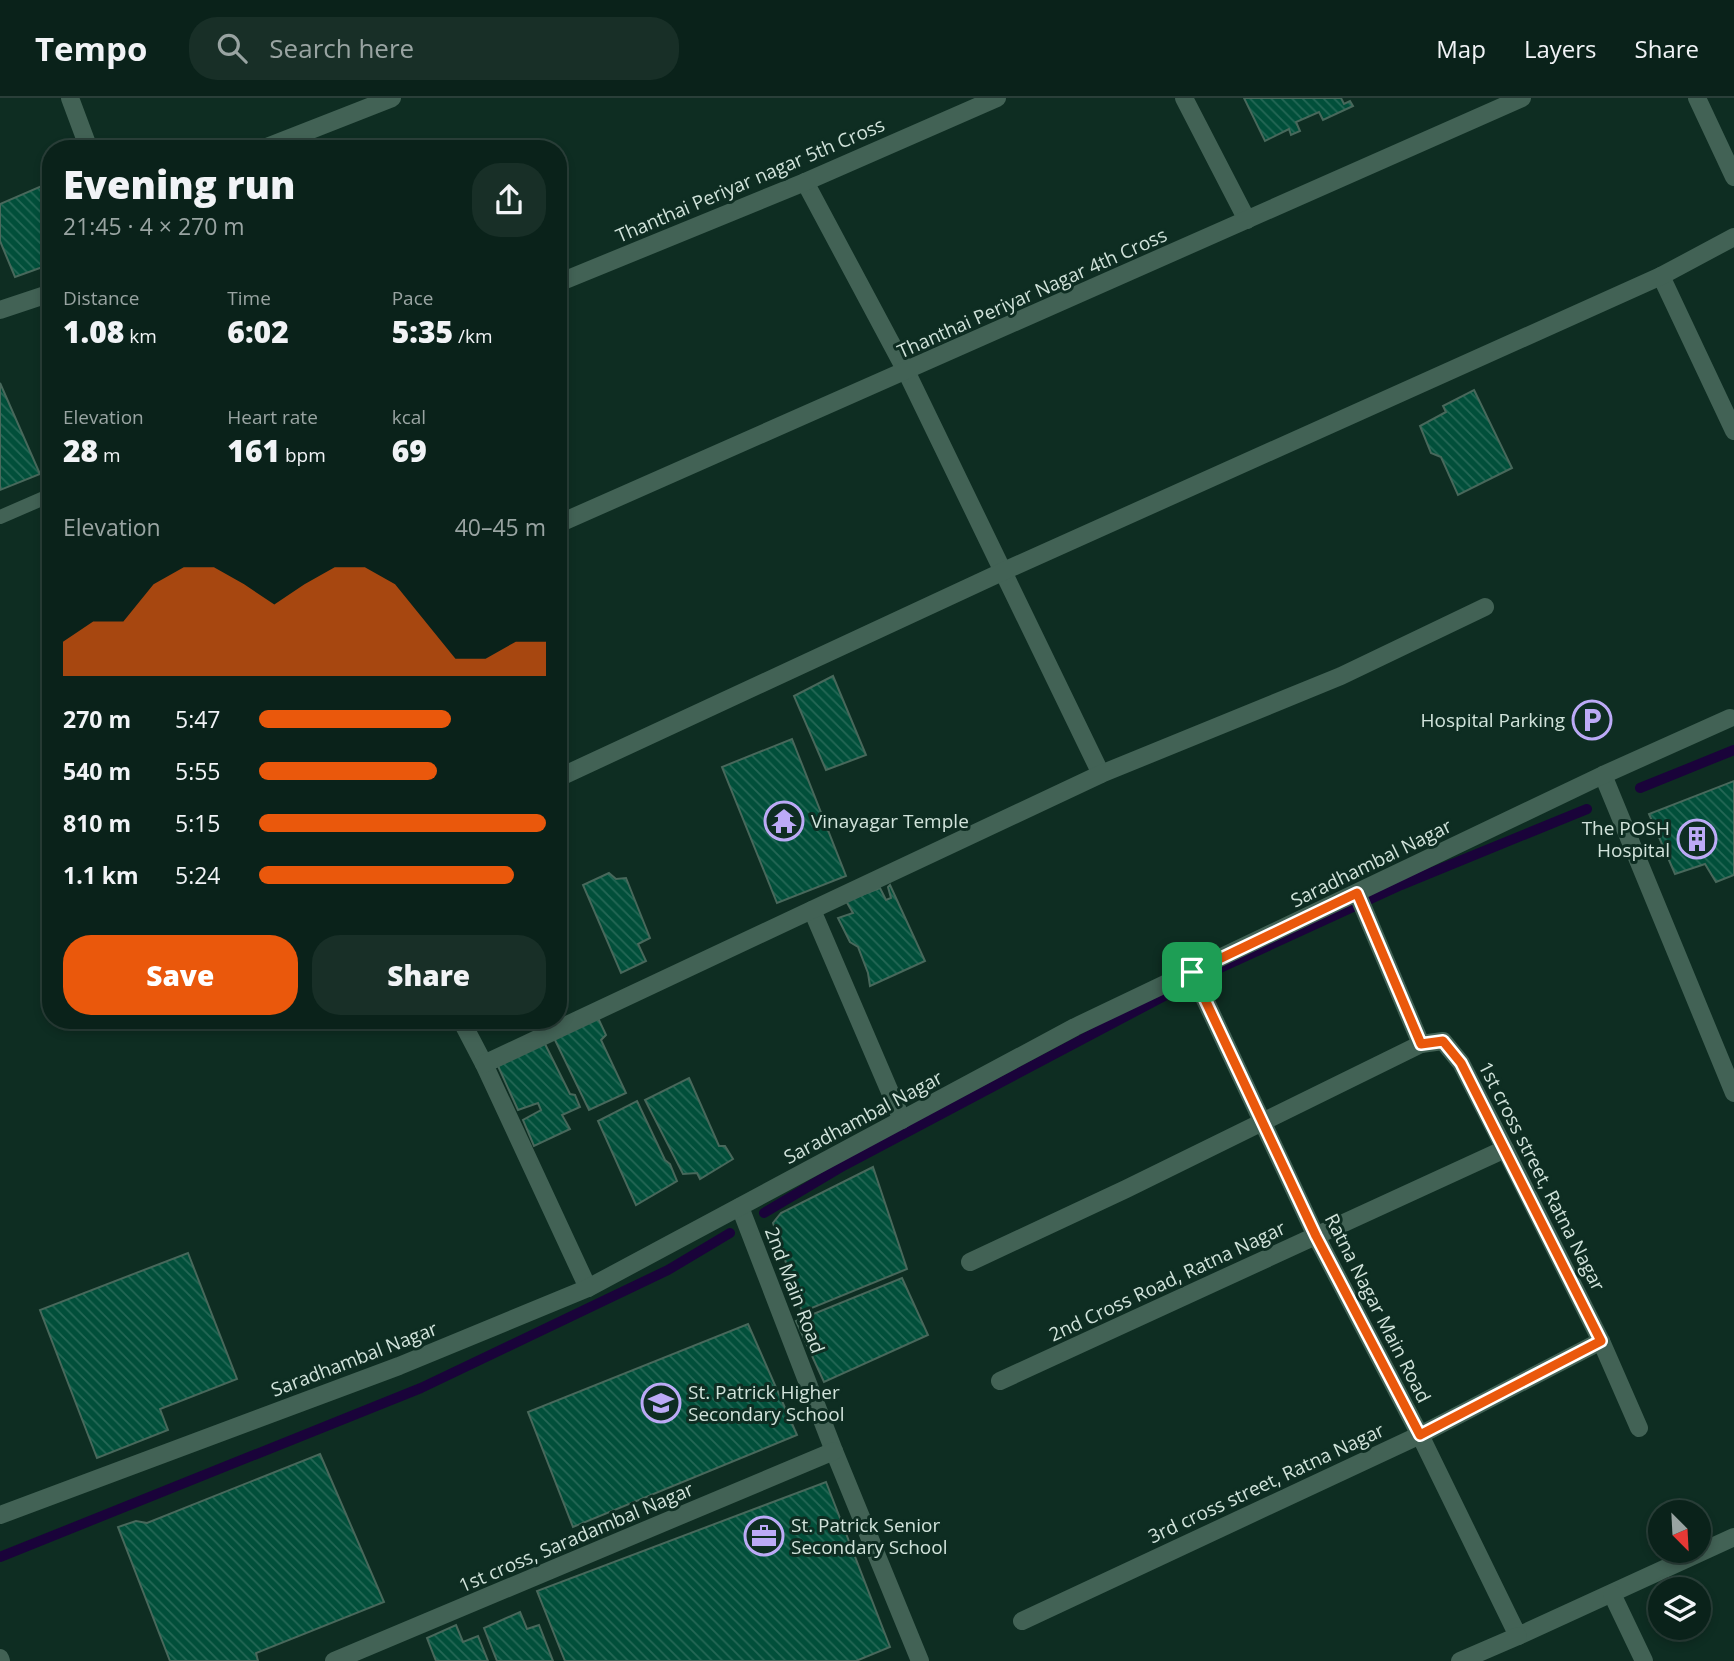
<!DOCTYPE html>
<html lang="en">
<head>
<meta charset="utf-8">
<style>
  :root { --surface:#0a221a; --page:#182f27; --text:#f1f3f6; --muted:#99a4a2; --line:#2a3f39; --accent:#ea580c }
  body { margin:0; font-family:"Open Sans",sans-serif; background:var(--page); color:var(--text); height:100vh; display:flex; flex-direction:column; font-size:26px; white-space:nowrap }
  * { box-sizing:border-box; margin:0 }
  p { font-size:23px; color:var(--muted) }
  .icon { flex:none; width:38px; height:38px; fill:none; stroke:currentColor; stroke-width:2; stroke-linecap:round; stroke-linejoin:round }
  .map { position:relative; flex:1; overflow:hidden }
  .details { position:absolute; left:42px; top:42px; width:525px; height:889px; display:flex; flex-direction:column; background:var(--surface); border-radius:28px; box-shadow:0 4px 10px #0003,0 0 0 2px var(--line) }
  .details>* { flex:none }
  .needle { width:46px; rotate:156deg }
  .fabs { position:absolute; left:1648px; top:1402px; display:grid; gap:14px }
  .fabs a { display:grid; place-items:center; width:63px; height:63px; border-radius:50%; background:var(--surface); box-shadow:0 4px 10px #0003,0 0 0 2px var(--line); font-size:35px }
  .pin { position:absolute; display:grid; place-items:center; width:60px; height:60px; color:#fff; margin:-30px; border-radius:14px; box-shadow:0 4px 10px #0006 }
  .round { display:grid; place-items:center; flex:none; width:74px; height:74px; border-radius:28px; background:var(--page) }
  .head { display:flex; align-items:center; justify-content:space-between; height:119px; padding:0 21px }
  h1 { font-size:38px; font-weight:800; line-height:52px }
  .metrics { display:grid; grid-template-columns:repeat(3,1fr); gap:10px; height:119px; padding:7px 21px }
  .metrics div { display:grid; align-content:center }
  .metrics b { font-size:30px; font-weight:800 }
  .metrics small { font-size:19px; font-weight:400 }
  .metrics p { font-size:19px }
  .chart { height:196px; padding:14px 21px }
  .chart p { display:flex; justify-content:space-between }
  .chart svg { width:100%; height:126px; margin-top:7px; fill:var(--accent); opacity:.7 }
  .cta { display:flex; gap:14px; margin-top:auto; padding:14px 21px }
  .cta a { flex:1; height:80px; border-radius:28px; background:var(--accent); color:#fff; font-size:28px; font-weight:800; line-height:80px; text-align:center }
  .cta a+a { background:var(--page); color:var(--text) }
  ul { padding:0 21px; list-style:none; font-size:23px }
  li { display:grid; grid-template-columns:112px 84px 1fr; align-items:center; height:52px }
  li i { height:18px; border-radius:9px; background:var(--accent) }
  header { display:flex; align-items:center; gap:42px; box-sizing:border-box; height:98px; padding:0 35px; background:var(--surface); border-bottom:2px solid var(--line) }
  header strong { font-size:33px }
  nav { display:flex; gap:38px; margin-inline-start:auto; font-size:24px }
  .search { width:490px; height:63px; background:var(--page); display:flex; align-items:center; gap:18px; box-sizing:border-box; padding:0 24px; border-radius:28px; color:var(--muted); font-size:26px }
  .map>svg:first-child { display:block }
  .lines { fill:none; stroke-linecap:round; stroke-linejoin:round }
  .stream { stroke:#1a033a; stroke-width:10 }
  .building { fill:url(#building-back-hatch); stroke:#48685b; stroke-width:2 }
  .lane { stroke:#426255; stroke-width:14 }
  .street { stroke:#426255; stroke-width:18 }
  .route-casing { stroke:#fff; stroke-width:14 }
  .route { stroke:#ea580c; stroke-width:9 }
  .labels { text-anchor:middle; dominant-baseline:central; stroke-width:6; stroke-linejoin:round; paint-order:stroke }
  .street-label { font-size:19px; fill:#d1e3db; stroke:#0e2d22 }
  .poi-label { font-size:19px; fill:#d1e3db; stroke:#0e2d22; text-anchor:start }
</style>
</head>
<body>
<header>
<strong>Tempo</strong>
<div class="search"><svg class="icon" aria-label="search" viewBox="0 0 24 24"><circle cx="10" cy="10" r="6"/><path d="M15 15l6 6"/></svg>Search here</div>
<nav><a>Map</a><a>Layers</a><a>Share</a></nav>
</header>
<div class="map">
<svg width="1734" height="1563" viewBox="0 0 1734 1563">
  <defs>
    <pattern id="building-back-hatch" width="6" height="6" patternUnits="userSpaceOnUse" patternTransform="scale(1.75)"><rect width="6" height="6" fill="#014f3a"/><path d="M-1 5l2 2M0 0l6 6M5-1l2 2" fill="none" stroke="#256856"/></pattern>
  </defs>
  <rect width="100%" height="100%" fill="#0e2d22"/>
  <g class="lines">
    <g class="stream">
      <polyline points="1640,690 1734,652"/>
      <polyline points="1220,870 1401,787 1587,711"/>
      <polyline points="764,1115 843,1068 1166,897"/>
      <polyline points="0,1459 421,1290 668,1172 730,1135"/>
    </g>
  </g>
  <g class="building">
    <polygon points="1244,0 1341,0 1344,6 1350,3 1353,8 1323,22 1319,14 1296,24 1300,33 1291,37 1289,31 1265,43"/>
    <polygon points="51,84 51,166 15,179 0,143 0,106"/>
    <polygon points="0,285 40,376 0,392"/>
    <polygon points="1474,292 1512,370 1458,397 1441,359 1431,355 1420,328 1446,314 1443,308"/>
    <polygon points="833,578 866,657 826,672 794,598"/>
    <polygon points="792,641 846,778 777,805 722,669"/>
    <polygon points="1734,683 1734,777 1716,784 1705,766 1675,776 1649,716"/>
    <polygon points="609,775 616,781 626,780 650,840 638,846 646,863 621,875 583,787"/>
    <polygon points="890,787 925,863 870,888 868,875 858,849 850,844 838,820 853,815 846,803 880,790 886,802 891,800 888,789"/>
    <polygon points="598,920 606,937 601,942 626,995 589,1012 554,940"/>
    <polygon points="544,944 570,996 575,997 580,1009 562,1017 570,1031 534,1048 523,1022 541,1012 538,1005 518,1012 498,968"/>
    <polygon points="689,980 719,1048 725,1048 733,1061 700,1081 697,1075 683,1076 645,1002"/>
    <polygon points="637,1003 665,1062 670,1066 677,1083 636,1107 598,1023"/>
    <polygon points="873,1069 907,1171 802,1214 773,1125 781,1115"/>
    <polygon points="188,1155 237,1281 160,1311 168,1332 97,1360 40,1212"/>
    <polygon points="902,1180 928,1237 824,1284 796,1223"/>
    <polygon points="748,1226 797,1337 573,1429 528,1314"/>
    <polygon points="320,1356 384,1504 256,1555 258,1563 170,1563 118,1429 136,1423 147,1425"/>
    <polygon points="826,1384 890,1549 856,1563 565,1563 537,1493"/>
    <polygon points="520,1514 527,1531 539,1527 553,1563 497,1563 484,1530"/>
    <polygon points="456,1527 463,1544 478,1538 488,1563 436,1563 427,1540"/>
  </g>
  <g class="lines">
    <polyline class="lane" points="0,419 51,397"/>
    <g class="street">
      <polyline points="70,0 89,51"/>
      <polyline points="1184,0 1247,122"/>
      <polyline points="1697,0 1734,79"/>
      <polyline points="262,51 392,0"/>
      <polyline points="805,84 906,273 1101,676"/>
      <polyline points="1661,178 1734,333"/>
      <polyline points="558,185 805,84 997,0"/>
      <polyline points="0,212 51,195"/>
      <polyline points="558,426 1522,0"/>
      <polyline points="1603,677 1734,995"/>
      <polyline points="558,680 1004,473 1661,178 1734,139"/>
      <polyline points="1357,795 1421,946"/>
      <polyline points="812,812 902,1022"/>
      <polyline points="1192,874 1316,1138 1420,1337 1518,1538 1734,1439"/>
      <polyline points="461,922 484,966 588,1190"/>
      <polyline points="484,966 1101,676 1341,578 1485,509"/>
      <polyline points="740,1109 834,1353 920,1563"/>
      <polyline points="970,1164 1126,1091 1421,946 1443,943 1461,965 1505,1051 1601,1243 1639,1330"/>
      <polyline points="1000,1283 1505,1051"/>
      <polyline points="0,1417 399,1268 588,1190 1075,929 1603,677 1730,620"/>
      <polyline points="1612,1496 1644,1563"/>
      <polyline points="1022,1523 1420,1337 1601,1243"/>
      <polyline points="0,1560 1,1563"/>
      <polyline points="334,1563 834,1353"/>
      <polyline points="1460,1563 1518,1538"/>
    </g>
  </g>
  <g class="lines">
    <defs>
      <polygon id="route" points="1357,795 1421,946 1443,943 1461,965 1601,1243 1420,1337 1316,1138 1192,874"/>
    </defs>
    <use href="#route" class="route-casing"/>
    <use href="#route" class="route"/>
  </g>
  <defs>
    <symbol id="parking-ring" viewBox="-11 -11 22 22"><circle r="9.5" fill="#0e2d22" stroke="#bcaaf6" stroke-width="1.5"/><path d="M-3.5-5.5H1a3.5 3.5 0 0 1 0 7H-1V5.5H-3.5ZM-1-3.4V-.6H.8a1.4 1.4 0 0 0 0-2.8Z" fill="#bcaaf6"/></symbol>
    <symbol id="temple-ring" viewBox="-11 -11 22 22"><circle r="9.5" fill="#0e2d22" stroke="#bcaaf6" stroke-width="1.5"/><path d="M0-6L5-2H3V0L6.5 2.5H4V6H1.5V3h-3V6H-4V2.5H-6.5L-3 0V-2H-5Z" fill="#bcaaf6"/></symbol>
    <symbol id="building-ring" viewBox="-11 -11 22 22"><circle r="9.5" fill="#0e2d22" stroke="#bcaaf6" stroke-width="1.5"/><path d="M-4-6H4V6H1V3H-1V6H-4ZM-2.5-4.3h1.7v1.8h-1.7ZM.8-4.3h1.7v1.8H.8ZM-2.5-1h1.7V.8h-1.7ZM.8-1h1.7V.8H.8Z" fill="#bcaaf6"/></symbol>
    <symbol id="school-ring" viewBox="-11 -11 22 22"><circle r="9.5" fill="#0e2d22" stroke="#bcaaf6" stroke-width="1.5"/><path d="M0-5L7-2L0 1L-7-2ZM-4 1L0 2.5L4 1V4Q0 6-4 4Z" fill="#bcaaf6"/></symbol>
    <symbol id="office-ring" viewBox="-11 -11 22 22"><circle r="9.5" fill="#0e2d22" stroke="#bcaaf6" stroke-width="1.5"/><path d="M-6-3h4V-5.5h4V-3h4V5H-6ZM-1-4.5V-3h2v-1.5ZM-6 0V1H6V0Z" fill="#bcaaf6"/></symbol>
  </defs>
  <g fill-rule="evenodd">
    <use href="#parking-ring" x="1570" y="600" width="44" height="44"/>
    <use href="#temple-ring" x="762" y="701" width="44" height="44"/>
    <use href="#building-ring" x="1675" y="719" width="44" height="44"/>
    <use href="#school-ring" x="639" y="1283" width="44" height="44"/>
    <use href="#office-ring" x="742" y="1416" width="44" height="44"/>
  </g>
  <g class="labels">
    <g class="street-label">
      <text transform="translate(750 82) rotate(-23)">Thanthai Periyar nagar 5th Cross</text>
      <text transform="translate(1032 195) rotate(-24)">Thanthai Periyar Nagar 4th Cross</text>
      <text transform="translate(1371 765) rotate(-26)">Saradhambal Nagar</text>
      <text transform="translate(863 1019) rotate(-28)">Saradhambal Nagar</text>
      <text transform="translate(1542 1078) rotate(63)">1st cross street, Ratna Nagar</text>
      <text transform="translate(1167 1183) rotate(-25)">2nd Cross Road, Ratna Nagar</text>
      <text transform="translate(795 1192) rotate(69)">2nd Main Road</text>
      <text transform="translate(1378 1210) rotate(63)">Ratna Nagar Main Road</text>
      <text transform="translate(354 1261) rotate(-21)">Saradhambal Nagar</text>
      <text transform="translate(1266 1385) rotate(-25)">3rd cross street, Ratna Nagar</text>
      <text transform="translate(576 1439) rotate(-23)">1st cross, Saradambal Nagar</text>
    </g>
    <g class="poi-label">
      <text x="1565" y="622" text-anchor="end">Hospital Parking</text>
      <text x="811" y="723">Vinayagar Temple</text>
      <text x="1670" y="730" text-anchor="end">The POSH<tspan x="1670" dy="22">Hospital</tspan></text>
      <text x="688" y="1294">St. Patrick Higher<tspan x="688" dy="22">Secondary School</tspan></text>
      <text x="791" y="1427">St. Patrick Senior<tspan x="791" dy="22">Secondary School</tspan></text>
    </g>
  </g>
</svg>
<div class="fabs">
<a><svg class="needle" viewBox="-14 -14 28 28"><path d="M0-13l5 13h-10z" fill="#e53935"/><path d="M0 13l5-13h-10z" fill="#99a4a2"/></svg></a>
<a><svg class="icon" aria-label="layers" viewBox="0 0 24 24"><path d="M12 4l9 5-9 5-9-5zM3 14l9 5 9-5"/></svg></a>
</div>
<div class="pin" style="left:1192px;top:874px;background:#1e9e55"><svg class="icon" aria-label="arrive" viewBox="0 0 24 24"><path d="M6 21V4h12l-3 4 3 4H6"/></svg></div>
<section class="details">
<div class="head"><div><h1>Evening run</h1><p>21:45 · 4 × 270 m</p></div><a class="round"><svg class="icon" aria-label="share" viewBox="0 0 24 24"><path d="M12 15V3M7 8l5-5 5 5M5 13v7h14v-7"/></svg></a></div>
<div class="metrics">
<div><p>Distance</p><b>1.08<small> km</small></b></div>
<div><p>Time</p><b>6:02</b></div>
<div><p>Pace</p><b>5:35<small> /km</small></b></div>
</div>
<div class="metrics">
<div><p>Elevation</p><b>28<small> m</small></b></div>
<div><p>Heart rate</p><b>161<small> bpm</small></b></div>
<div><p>kcal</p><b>69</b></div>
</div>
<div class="chart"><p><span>Elevation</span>40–45 m</p>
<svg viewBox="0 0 160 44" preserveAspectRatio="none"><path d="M0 44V32L10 25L20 25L30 12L40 6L50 6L60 12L70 19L80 12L90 6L100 6L110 12L120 25L130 38L140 38L150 32L160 32V44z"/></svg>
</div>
<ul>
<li><b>270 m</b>5:47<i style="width:67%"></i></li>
<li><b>540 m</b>5:55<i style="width:62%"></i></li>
<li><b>810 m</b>5:15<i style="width:100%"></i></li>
<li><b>1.1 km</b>5:24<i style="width:89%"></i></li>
</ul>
<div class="cta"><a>Save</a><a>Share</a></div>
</section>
</div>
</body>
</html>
